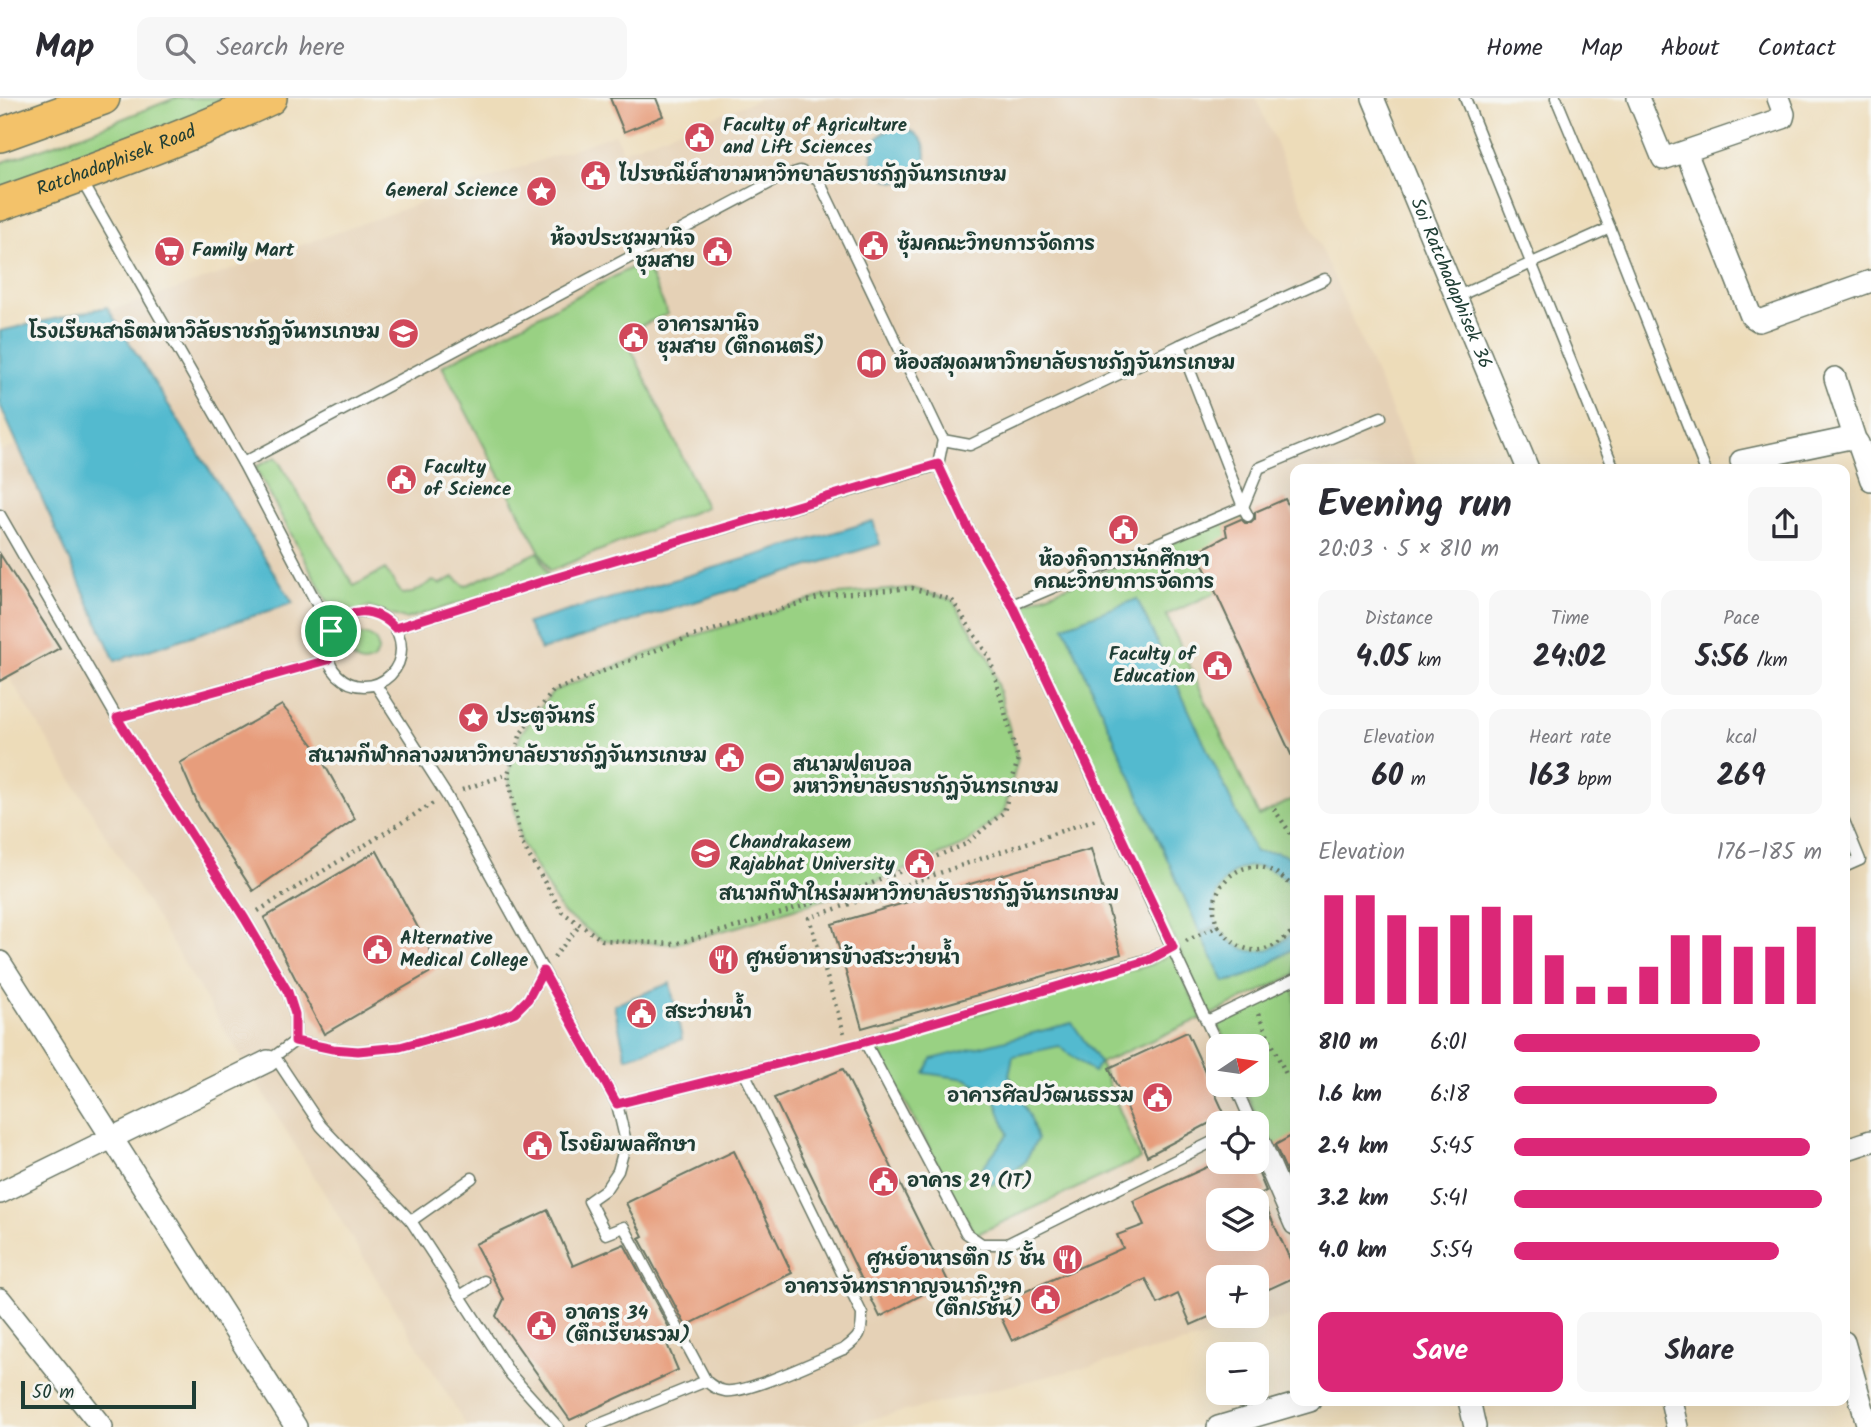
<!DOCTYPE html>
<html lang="en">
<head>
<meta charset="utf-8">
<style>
  :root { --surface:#fff; --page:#f7f7f7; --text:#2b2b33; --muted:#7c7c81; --line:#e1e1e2; --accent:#db2777 }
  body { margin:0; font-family:Kalam,"Playpen Sans Thai",sans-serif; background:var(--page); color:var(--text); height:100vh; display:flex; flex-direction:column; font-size:26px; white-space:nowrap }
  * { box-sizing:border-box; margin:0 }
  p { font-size:23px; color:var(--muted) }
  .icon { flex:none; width:38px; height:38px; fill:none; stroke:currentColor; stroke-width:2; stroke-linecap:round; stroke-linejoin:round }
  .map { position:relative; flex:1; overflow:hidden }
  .side { position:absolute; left:1290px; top:366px; width:560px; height:942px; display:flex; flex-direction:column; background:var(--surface); border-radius:14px; box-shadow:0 7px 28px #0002 }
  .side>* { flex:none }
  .needle { width:46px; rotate:77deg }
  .controls { position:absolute; left:1206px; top:936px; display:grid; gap:14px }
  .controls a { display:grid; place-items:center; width:63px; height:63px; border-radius:14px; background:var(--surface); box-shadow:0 7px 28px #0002; font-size:35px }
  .scale { position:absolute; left:21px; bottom:18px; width:175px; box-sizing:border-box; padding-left:7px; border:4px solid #1f3d34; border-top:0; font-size:19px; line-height:24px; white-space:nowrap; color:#1f3d34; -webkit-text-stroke:5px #f6f6f2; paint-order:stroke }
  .pin { position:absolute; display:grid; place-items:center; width:60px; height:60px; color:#fff; margin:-30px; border:4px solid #fff; border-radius:50%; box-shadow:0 2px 7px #0007 }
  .round { display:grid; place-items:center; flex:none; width:74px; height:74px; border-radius:14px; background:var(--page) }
  .overview { display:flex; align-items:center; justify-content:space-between; height:119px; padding:0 28px }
  h1 { font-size:38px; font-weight:600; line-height:52px }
  .figures { display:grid; grid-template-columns:repeat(3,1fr); gap:10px; height:119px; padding:7px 28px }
  .figures div { display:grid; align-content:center; border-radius:14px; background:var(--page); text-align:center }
  .figures b { font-size:30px; font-weight:600 }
  .figures small { font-size:19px; font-weight:400 }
  .figures p { font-size:19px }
  .chart { height:196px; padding:14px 28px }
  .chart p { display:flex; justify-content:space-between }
  .chart svg { width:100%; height:126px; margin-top:7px; stroke:var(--accent); stroke-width:6 }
  .button { display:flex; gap:14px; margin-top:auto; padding:14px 28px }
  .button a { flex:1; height:80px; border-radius:14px; background:var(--accent); color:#fff; font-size:28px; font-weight:600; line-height:80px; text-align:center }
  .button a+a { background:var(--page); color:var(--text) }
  ul { padding:0 28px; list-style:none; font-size:23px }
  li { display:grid; grid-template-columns:112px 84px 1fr; align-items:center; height:52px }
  li i { height:18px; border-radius:9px; background:var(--accent) }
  header { display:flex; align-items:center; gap:42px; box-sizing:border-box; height:98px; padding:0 35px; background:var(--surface); border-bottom:2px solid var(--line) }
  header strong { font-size:33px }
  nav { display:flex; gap:38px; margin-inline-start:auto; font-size:24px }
  .search { width:490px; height:63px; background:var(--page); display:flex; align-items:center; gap:18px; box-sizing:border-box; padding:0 24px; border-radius:14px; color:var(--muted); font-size:26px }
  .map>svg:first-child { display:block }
  .built { fill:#e5d1b6; fill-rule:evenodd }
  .green { fill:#99d183; stroke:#5c875c; stroke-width:2 }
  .water { fill:#52bacf; stroke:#387c82; stroke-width:2 }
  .building { fill:#e79d7c; fill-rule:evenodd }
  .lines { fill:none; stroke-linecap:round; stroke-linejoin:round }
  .lane-casing { stroke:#677563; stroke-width:13 }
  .street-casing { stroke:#677563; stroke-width:24 }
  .primary-casing { stroke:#677563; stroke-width:36 }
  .path { stroke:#677563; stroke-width:4.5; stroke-dasharray:2 5; stroke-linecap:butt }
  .lane { stroke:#fff; stroke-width:10 }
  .street { stroke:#fff; stroke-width:21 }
  .primary { stroke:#f3c26a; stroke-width:33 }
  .route-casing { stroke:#fff; stroke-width:14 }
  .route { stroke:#db2777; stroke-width:9 }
  .labels { text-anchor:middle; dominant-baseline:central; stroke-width:7; stroke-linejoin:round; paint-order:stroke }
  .poi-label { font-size:19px; font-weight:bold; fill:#1f3d34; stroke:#f6f6f2; text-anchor:start }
  .street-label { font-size:19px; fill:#1f3d34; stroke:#f6f6f2 }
</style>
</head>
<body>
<header>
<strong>Map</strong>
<div class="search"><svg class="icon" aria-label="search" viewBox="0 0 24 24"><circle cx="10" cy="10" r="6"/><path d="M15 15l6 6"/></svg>Search here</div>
<nav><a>Home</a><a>Map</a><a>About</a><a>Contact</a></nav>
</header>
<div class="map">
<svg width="1871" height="1329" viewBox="0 0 1871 1329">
  <rect width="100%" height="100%" fill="#f6f6f2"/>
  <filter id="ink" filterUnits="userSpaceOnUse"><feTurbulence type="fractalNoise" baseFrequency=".0143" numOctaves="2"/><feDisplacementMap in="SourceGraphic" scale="14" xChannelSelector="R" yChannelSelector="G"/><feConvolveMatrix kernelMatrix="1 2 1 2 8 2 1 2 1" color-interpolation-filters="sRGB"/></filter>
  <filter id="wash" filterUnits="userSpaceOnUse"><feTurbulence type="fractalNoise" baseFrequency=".00686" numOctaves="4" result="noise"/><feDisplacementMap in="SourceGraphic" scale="28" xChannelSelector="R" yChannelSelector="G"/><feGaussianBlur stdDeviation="1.57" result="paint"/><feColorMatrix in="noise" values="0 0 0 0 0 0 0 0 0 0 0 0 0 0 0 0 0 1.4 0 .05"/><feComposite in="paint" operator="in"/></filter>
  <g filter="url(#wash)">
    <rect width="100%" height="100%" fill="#eddcb9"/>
    <path class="built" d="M762,0H1256L1417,371H1295V1218L840,1329H467L0,564V354L25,342L0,246L160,197L615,36L623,53ZM1218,948H1256V987H1218ZM1218,1026H1256V1064H1218ZM1218,1102H1256V1141H1218ZM1218,1180H1256V1218H1218Z"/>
    <g class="green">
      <polygon points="175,0 232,0 120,49 0,92 0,65 84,36"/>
      <polygon points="644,163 668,216 635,230 626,240 706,409 550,473 442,268"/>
      <polygon points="276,359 354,488 385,471 402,496 412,495 433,483 440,486 454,479 465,488 538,454 549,479 405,521 367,509 338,523 255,369"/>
      <polygon points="1241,416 1266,472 1166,517 1259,718 1295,700 1295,877 1210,917 1017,509"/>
      <polygon points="912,490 952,502 990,561 1018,661 1004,714 966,746 863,789 740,828 674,846 602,842 562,814 521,744 508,676 521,635 553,593 687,540 827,497"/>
      <circle cx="364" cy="551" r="14"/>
      <polygon points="1171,855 1202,920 1100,965 1140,1061 975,1137 874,945 1152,866"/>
      <polygon points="1295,890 1295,1109 1243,987 1256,987 1256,948 1227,948 1218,927"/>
    </g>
    <g class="water">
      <circle cx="899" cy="57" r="27"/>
      <polygon points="107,209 293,505 115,563 0,307 0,233"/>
      <polygon points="873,423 880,446 541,552 527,525"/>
      <path d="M1137,501L1255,754H1276L1295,761V786L1292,787C1284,779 1276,773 1265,770C1232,759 1205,798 1217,827L1200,835L1064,528Z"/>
      <path d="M1218,829C1241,861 1270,861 1295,831V850C1266,866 1258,878 1224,884L1201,837Z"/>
      <polygon points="670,885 682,941 626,960 614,907"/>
      <polygon points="1072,925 1100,965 1093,974 1059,948 1013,958 1009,977 1030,1018 1037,1042 1024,1065 993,1086 975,1079 1008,1036 993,996 966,981 924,975 932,961"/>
    </g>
    <g id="blocks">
      <g class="building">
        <polygon points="610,0 656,0 663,18 624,34"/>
        <polygon points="1285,401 1295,420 1295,665 1197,454 1227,438 1225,428 1241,421 1245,425 1251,425 1255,421 1255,414"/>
        <polygon points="0,456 60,550 0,583"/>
        <polygon points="282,607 314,648 355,721 253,793 199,709 180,665"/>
        <polygon points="1091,751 1121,856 862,930 832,826"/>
        <polygon points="377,753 439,869 324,936 264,820"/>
        <polygon points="1187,934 1225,1017 1147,1058 1109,970"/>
        <polygon points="843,971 948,1183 880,1219 774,1000"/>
        <polygon points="1295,1036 1295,1093 1275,1047"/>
        <polygon points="734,1053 792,1175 686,1228 639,1140 643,1138 626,1105"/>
        <path d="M1218,1064H1254L1266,1093L1260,1096L1295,1172V1179L1256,1197V1180H1218V1215L1191,1227L1178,1196L1158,1206L1146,1181L1012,1243L995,1207L1123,1150L1117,1137L1144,1127L1133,1103ZM1218,1102H1256V1141H1218Z"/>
        <polygon points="548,1112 573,1168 624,1146 672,1235 664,1239 678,1272 570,1322 496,1218 504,1201 475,1146"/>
      </g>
    </g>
  </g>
  <g filter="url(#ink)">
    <use href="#blocks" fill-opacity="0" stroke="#677563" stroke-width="2"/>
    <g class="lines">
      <defs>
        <g id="lane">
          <polyline points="1465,0 1614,371"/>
          <polyline points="1556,0 1610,130"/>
          <polyline points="82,83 243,365 331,533"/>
          <polyline points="1456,199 1610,130 1705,371"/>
          <polyline points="1180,247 1325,181"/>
          <polyline points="243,365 781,79 800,73 818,81 943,342"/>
          <polyline points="1243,409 1259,370 1381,319"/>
          <polyline points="0,417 117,620"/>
          <polyline points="1012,507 1243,409 1248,418"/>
          <circle cx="364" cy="551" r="37"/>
          <polyline points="395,530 541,484 938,367"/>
          <polyline points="376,587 447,698 617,1006 626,1044 618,1073 606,1091 589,1103 606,1136 624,1129 706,1283 593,1329"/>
          <polyline points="1844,723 1860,762 1844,769"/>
          <polyline points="1207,923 1295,881"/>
          <polyline points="295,943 333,951 358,953 400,949 493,923 515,914 528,901 543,873"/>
          <polyline points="865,944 966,1135 982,1146 1007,1146 1218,1041"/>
          <polyline points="1218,948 1012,507 969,432 938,367 943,342 970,347 1180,247 1243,409"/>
          <polyline points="275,959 321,1028 411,1123 472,1080"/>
          <polyline points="268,963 295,943 295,916 288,894 245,821 117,620 328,562"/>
          <polyline points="1235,987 1251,1024 1249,1026"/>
          <polyline points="617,1006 865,944 1149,861 1173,849"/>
          <polyline points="411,1123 460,1198 484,1183"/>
          <polyline points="460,1198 511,1277 558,1329"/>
          <path d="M706,1283C712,1288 717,1292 725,1293C747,1296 820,1261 844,1251C860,1239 862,1236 862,1216L744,974"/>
        </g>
        <g id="street">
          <path id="s1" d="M1373,0L1528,371"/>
          <polyline points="1638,0 1663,61 1783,20 1784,16 1778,0"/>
          <polyline points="1686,54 1751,218 1759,223 1871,183"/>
          <polyline points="1835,280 1855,341"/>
          <polyline points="1741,363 1850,340 1858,345 1871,382"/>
          <polyline points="0,864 296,1329"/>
          <polyline points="1256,1036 1295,1126"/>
          <polyline points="1844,1052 1871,1043"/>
          <polyline points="0,1095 268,963"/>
          <polyline points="0,1201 102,1329"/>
          <polyline points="1844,1244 1868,1329"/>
          <polyline points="1469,1302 1475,1329"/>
          <polyline points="1671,1302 1677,1329"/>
          <polyline points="1218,1329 1310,1302"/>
        </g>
        <g id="primary">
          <polyline points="0,37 103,0"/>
          <path id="s2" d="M0,106C91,74 183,41 270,0"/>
        </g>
      </defs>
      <use href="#lane" class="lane-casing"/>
      <use href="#street" class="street-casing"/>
      <use href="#primary" class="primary-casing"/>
      <g class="path">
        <polygon points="912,490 952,502 990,561 1018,661 1004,714 966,746 863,789 740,828 674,846 602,842 562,814 521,744 508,676 521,635 553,593 687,540 827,497"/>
        <polyline points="462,692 508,676"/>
        <polyline points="1274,711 1295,742"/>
        <polyline points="258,813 435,704"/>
        <path d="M1218,828C1241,860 1269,860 1295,830"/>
        <path d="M1186,843L1218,828C1204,800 1229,765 1260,769C1273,771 1283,779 1292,788L1295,787"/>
        <polyline points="554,859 580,827"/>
        <polyline points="1258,916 1286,976 1295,974"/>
        <polyline points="844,935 809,820 1096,721"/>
      </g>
      <use href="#lane" class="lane"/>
      <use href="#street" class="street"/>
      <use href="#primary" class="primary"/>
    </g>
  </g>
  <g class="lines" filter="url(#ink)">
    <defs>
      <path id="route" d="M938,366L969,432L1012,507L1173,849L1149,862L865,944L617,1006L543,873L528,901L515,914L493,923L400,949L358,953L333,951L295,943V916L288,894L245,821L117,620L328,562C321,518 365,497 395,530L541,484Z"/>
    </defs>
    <use href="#route" class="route-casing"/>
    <use href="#route" class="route"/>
  </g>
  <defs>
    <symbol id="civic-disc" viewBox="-11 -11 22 22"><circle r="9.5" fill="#d1495b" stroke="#f6f6f2"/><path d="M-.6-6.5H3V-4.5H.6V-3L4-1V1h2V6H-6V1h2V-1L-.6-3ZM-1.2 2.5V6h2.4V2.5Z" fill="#fff"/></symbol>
    <symbol id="sight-disc" viewBox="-11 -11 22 22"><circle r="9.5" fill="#d1495b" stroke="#f6f6f2"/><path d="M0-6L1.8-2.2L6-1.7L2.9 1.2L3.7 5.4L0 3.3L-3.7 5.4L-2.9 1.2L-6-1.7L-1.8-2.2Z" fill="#fff"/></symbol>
    <symbol id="supermarket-disc" viewBox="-11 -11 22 22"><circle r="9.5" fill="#d1495b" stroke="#f6f6f2"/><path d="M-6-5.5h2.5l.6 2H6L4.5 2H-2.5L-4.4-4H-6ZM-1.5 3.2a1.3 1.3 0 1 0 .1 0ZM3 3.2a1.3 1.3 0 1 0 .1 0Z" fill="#fff"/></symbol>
    <symbol id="school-disc" viewBox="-11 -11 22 22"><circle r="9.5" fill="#d1495b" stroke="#f6f6f2"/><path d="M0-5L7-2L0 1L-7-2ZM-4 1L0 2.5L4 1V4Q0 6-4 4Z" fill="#fff"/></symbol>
    <symbol id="library-disc" viewBox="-11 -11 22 22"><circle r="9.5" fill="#d1495b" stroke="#f6f6f2"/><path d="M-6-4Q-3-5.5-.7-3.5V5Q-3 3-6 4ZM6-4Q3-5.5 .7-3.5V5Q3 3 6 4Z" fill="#fff"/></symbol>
    <symbol id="stadium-disc" viewBox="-11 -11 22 22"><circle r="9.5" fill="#d1495b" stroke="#f6f6f2"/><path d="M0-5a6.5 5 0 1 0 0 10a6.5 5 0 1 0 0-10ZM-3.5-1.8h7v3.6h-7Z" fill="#fff"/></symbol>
    <symbol id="university-disc" viewBox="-11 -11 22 22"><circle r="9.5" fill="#d1495b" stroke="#f6f6f2"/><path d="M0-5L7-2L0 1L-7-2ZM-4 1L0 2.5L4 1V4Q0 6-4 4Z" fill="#fff"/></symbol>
    <symbol id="restaurant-disc" viewBox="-11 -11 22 22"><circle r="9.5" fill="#d1495b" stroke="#f6f6f2"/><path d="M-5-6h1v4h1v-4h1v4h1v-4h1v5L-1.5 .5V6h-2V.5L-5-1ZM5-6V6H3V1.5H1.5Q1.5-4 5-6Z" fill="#fff"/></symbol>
  </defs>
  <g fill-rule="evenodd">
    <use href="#civic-disc" x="682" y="22" width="35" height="35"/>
    <use href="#civic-disc" x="578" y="60" width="35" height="35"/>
    <use href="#sight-disc" x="524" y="76" width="35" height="35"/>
    <use href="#civic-disc" x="856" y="130" width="35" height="35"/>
    <use href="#supermarket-disc" x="152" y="136" width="35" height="35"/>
    <use href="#civic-disc" x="700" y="136" width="35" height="35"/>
    <use href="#school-disc" x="386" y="218" width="35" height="35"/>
    <use href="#civic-disc" x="616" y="222" width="35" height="35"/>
    <use href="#library-disc" x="854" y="248" width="35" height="35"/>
    <use href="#civic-disc" x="384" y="364" width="35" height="35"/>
    <use href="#civic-disc" x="1106" y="414" width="35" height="35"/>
    <use href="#civic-disc" x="1200" y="550" width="35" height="35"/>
    <use href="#sight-disc" x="456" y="602" width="35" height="35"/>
    <use href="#civic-disc" x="712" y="642" width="35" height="35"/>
    <use href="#stadium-disc" x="752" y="662" width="35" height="35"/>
    <use href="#university-disc" x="688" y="738" width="35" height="35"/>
    <use href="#civic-disc" x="902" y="748" width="35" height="35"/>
    <use href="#civic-disc" x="360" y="834" width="35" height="35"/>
    <use href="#restaurant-disc" x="706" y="844" width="35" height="35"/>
    <use href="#civic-disc" x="624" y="898" width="35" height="35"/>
    <use href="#civic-disc" x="1140" y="982" width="35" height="35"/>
    <use href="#civic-disc" x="520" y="1030" width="35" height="35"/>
    <use href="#civic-disc" x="866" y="1066" width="35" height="35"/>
    <use href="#restaurant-disc" x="1050" y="1144" width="35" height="35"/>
    <use href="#civic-disc" x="1028" y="1184" width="35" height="35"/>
    <use href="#civic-disc" x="524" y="1210" width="35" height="35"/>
  </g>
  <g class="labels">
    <g class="poi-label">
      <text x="723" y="28">Faculty of Agriculture<tspan x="723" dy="22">and Lift Sciences</tspan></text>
      <text x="619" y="78">ไปรษณีย์สาขามหาวิทยาลัยราชภัฏจันทรเกษม</text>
      <text x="518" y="93" text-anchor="end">General Science</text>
      <text x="695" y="142" text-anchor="end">ห้องประชุมมานิจ<tspan x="695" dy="22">ชุมสาย</tspan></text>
      <text x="897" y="147">ซุ้มคณะวิทยการจัดการ</text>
      <text x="192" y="153">Family Mart</text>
      <text x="657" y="228">อาคารมานิจ<tspan x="657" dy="22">ชุมสาย (ตึกดนตรี)</tspan></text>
      <text x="380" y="235" text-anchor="end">โรงเรียนสาธิตมหาวิลัยราชภัฎจันทรเกษม</text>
      <text x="894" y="266">ห้องสมุดมหาวิทยาลัยราชภัฏจันทรเกษม</text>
      <text x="424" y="370">Faculty<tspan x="424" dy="22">of Science</tspan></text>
      <text x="1124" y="463" text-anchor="middle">ห้องกิจการนักศึกษา<tspan x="1124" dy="22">คณะวิทยาการจัดการ</tspan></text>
      <text x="1195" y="557" text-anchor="end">Faculty of<tspan x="1195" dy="22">Education</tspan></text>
      <text x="496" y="620">ประตูจันทร์</text>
      <text x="707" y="659" text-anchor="end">สนามกีฬากลางมหาวิทยาลัยราชภัฏจันทรเกษม</text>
      <text x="793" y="668">สนามฟุตบอล<tspan x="793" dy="22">มหาวิทยาลัยราชภัฏจันทรเกษม</tspan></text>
      <text x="729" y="745">Chandrakasem<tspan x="729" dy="22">Rajabhat University</tspan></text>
      <text x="919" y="797" text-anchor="middle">สนามกีฬาในร่มมหาวิทยาลัยราชภัฏจันทรเกษม</text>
      <text x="400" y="841">Alternative<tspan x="400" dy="22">Medical College</tspan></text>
      <text x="746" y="861">ศูนย์อาหารข้างสระว่ายน้ำ</text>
      <text x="665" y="915">สระว่ายน้ำ</text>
      <text x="1134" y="999" text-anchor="end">อาคารศิลปวัฒนธรรม</text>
      <text x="560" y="1048">โรงยิมพลศึกษา</text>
      <text x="907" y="1084">อาคาร 29 (IT)</text>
      <text x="1045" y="1162" text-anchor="end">ศูนย์อาหารตึก 15 ชั้น</text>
      <text x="1022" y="1190" text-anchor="end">อาคารจันทรากาญจนาภิเษก<tspan x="1022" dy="22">(ตึก15ชั้น)</tspan></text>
      <text x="565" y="1216">อาคาร 34<tspan x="565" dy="22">(ตึกเรียนรวม)</tspan></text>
    </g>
    <g class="street-label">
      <text stroke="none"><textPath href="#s2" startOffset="124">Ratchadaphisek Road</textPath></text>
      <text stroke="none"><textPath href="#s1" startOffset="201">Soi Ratchadaphisek 36</textPath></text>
    </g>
  </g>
</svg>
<div class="controls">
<a><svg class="needle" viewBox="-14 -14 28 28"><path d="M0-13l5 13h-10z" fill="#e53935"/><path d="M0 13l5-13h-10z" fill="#7c7c81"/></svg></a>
<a><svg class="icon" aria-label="locate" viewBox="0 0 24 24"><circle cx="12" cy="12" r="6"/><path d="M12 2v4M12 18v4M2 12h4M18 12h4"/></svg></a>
<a><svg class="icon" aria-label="layers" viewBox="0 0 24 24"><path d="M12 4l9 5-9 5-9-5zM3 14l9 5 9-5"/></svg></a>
<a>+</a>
<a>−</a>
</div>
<div class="scale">50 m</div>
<div class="pin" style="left:331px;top:533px;background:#1e9e55"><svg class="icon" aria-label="arrive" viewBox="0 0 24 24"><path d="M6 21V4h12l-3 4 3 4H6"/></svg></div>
<section class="side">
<div class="overview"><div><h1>Evening run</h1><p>20:03 · 5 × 810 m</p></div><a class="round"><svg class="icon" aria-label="share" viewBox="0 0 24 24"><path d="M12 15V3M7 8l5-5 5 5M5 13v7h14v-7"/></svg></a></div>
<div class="figures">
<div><p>Distance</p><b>4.05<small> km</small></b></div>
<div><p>Time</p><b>24:02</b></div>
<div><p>Pace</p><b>5:56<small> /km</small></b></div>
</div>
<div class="figures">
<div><p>Elevation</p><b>60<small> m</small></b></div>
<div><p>Heart rate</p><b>163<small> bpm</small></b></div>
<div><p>kcal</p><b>269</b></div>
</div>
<div class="chart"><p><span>Elevation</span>176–185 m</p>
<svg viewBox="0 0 160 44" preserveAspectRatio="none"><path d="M5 44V6M15 44V6M25 44V13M35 44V17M45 44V13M55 44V10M65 44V13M75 44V27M85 44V38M95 44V38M105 44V31M115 44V20M125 44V20M135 44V24M145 44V24M155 44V17"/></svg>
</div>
<ul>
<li><b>810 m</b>6:01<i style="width:80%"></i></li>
<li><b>1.6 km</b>6:18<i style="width:66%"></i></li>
<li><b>2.4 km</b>5:45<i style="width:96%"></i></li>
<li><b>3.2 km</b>5:41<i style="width:100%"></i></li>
<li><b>4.0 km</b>5:54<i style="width:86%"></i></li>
</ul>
<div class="button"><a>Save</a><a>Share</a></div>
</section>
</div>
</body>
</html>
